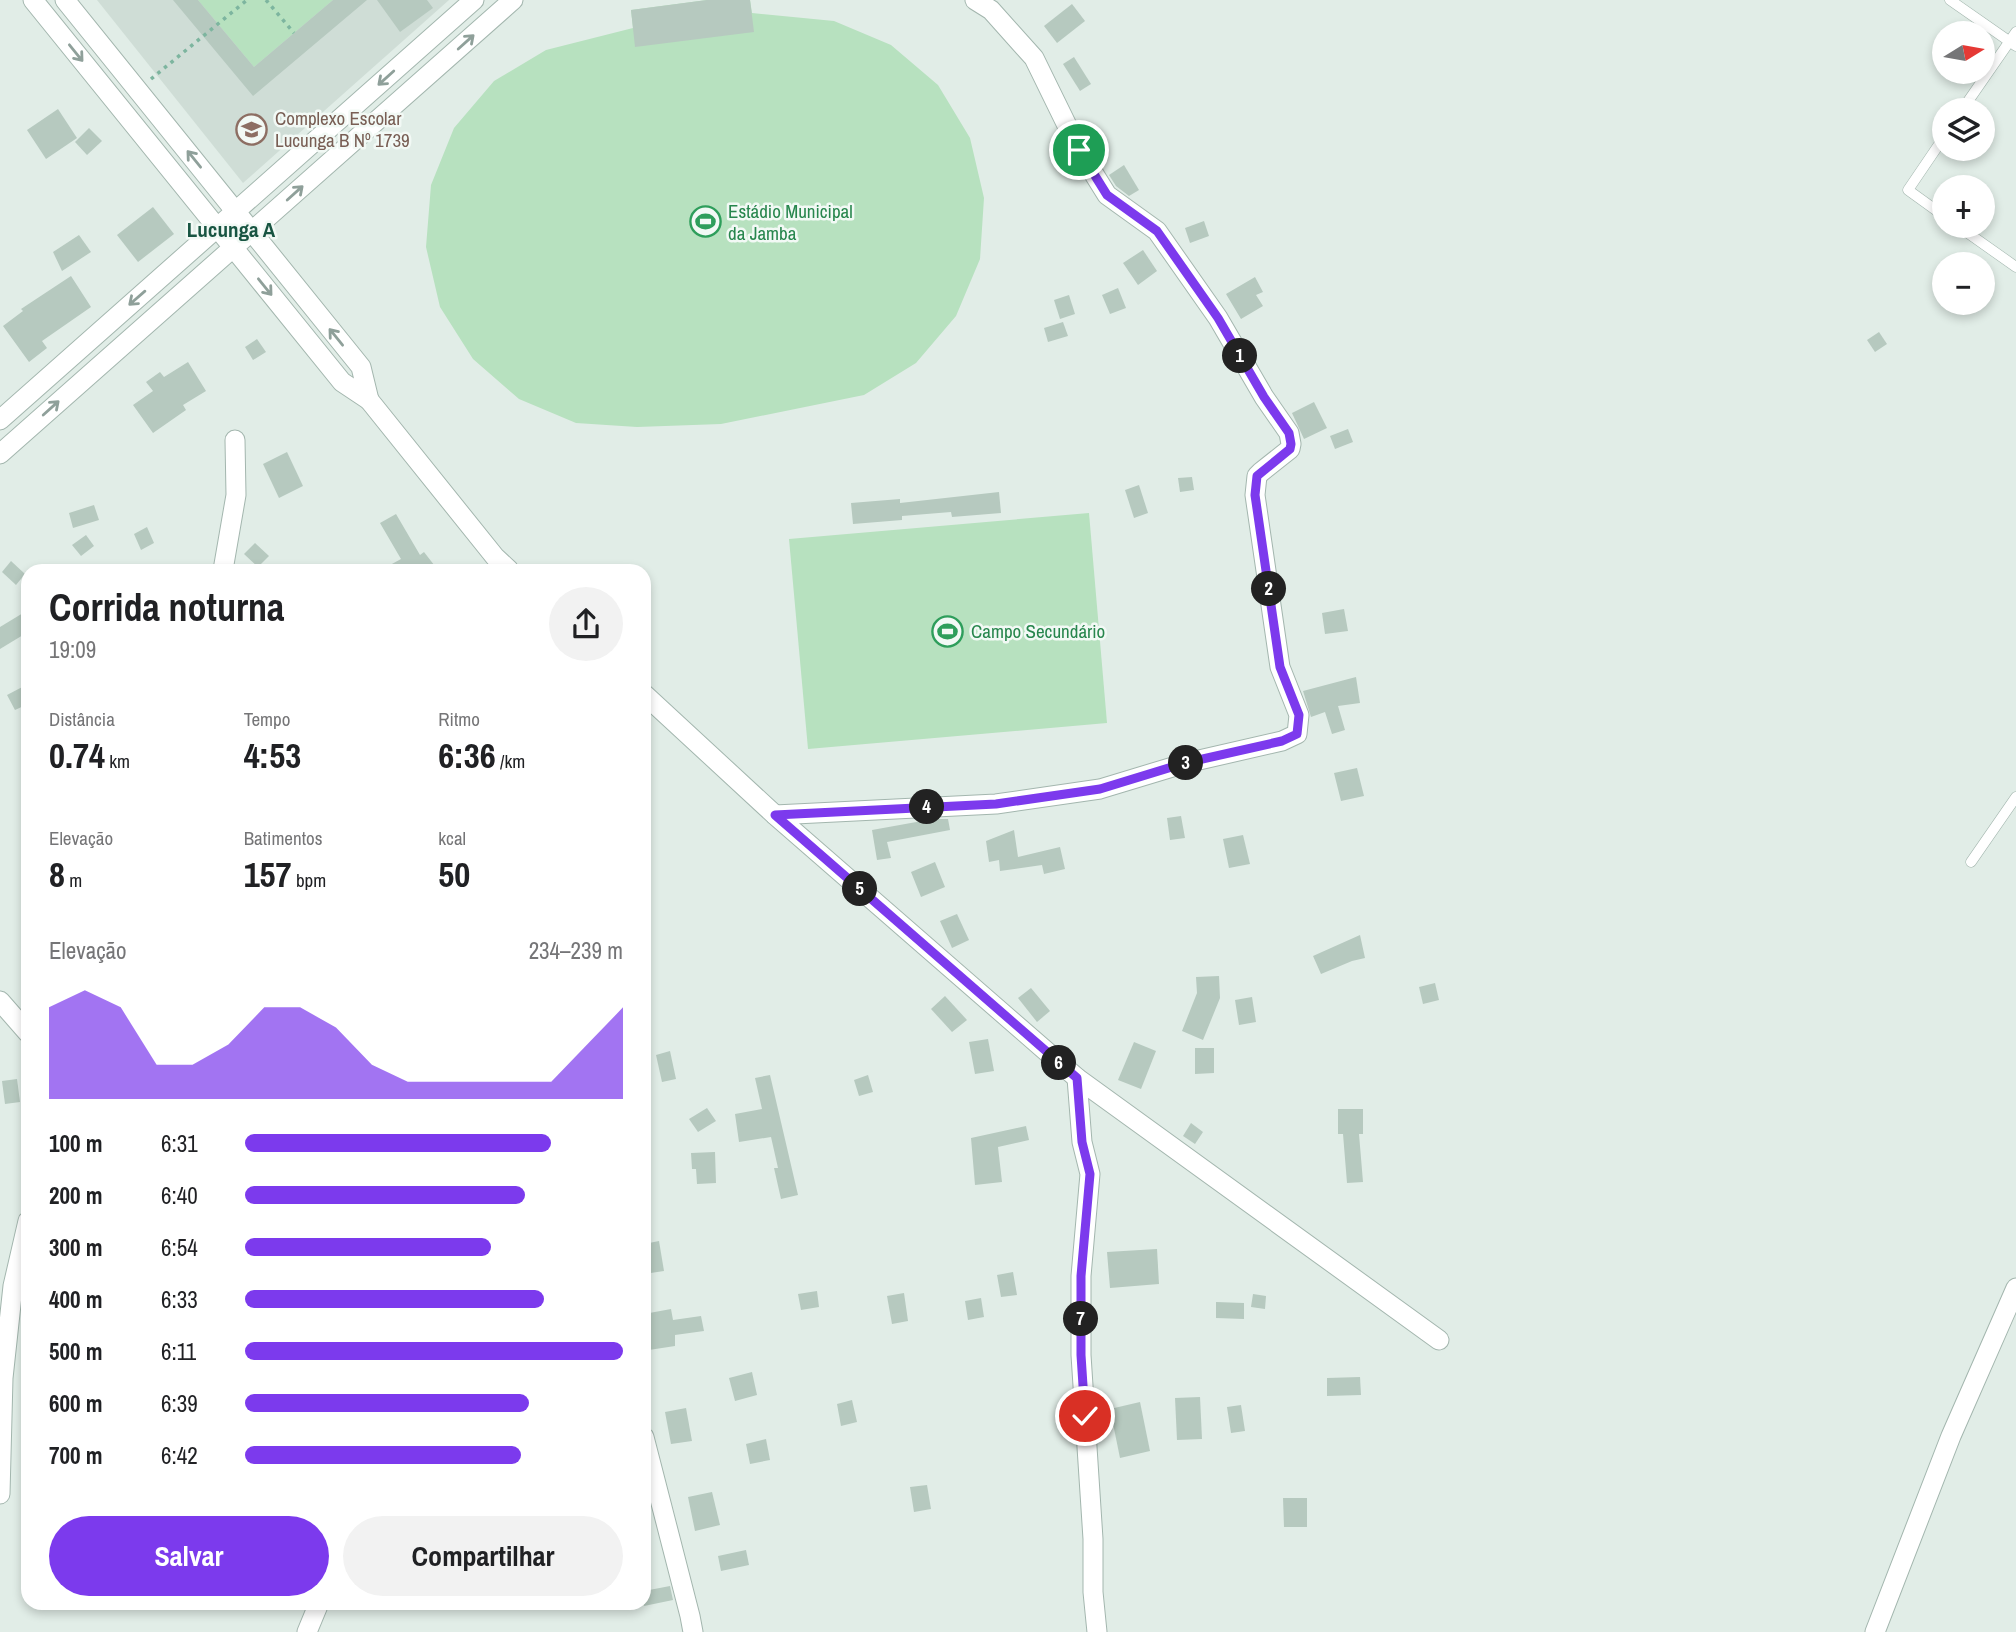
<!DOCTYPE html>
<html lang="pt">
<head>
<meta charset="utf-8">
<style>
  :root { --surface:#fff; --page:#f2f2f2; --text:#202124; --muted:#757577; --accent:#7c3aed }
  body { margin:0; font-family:"Archivo Narrow",sans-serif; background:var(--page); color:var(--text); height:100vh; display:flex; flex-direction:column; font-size:26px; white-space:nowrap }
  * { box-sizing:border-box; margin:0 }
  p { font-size:23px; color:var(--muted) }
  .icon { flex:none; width:38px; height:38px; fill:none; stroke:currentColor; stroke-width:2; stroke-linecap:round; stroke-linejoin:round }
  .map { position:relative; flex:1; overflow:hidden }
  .sheet { position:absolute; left:21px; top:564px; width:630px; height:1046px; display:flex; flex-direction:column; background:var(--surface); border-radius:21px; box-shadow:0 4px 10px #0003 }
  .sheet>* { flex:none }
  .needle { width:46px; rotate:79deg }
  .controls { position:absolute; left:1932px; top:21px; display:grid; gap:14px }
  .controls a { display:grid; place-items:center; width:63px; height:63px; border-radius:50%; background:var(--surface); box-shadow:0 4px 10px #0003; font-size:35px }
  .pin { position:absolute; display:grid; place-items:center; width:60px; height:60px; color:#fff; margin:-30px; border:4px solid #fff; border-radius:50%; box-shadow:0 2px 7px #0007 }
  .km { position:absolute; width:35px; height:35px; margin:-18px; border-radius:50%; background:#222; color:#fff; font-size:19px; line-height:35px; text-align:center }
  .round { display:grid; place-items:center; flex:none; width:74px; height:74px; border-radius:37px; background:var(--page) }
  .overview { display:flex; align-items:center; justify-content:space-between; height:119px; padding:0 28px }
  h1 { font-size:38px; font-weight:700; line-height:52px }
  .stats { display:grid; grid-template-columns:repeat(3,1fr); gap:10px; height:119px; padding:7px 28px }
  .stats div { display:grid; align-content:center }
  .stats b { font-size:35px; font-weight:700 }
  .stats small { font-size:19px; font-weight:400 }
  .stats p { font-size:19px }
  .chart { height:196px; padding:14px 28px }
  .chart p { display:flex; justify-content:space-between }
  .chart svg { width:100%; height:126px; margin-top:7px; fill:var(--accent); opacity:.7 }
  .action { display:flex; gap:14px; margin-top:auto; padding:14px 28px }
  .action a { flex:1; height:80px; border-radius:42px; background:var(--accent); color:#fff; font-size:28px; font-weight:700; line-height:80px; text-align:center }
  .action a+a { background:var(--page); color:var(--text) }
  ul { padding:0 28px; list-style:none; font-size:23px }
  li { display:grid; grid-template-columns:112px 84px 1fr; align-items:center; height:52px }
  li i { height:18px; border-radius:9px; background:var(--accent) }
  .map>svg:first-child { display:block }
  .built { fill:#cfddd6 }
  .green { fill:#b7e1bf }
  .building { fill:#b6c9bf }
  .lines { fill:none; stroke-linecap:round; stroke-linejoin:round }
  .service-casing { stroke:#a3b6ae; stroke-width:11 }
  .minor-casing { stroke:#a3b6ae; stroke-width:21 }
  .path { stroke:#7db59f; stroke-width:3.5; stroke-dasharray:3.5 5; stroke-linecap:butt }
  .service { stroke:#fff; stroke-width:10 }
  .minor { stroke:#fff; stroke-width:19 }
  .oneway { stroke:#8fa09a }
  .route-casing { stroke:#fff; stroke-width:14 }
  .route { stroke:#7c3aed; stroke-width:9 }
  .labels { text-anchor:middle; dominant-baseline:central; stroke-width:5; stroke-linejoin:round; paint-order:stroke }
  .education-label { font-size:19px; fill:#785e54; stroke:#f2f9f5; text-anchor:start }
  .leisure-label { font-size:19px; fill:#27864d; stroke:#f2f9f5; text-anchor:start }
  .neighbourhood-label { font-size:21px; font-weight:bold; fill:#185542; stroke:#f2f9f5 }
</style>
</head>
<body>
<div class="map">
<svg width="2016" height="1632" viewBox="0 0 2016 1632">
  <rect width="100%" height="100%" fill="#e1ede7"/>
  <polygon class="built" points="97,0 449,0 243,183"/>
  <g class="green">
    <polygon points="198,0 333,0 254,67"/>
    <polygon points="707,0 750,0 752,13 834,21 891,45 938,85 970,138 984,198 980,259 956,316 916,363 864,395 721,424 637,427 576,423 519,399 473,359 440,307 426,247 431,185 454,128 494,81 546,50 633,28 631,10"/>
    <polygon points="1089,513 1107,723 808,749 789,539"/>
  </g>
  <g class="building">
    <polygon points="173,0 198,0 254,67 333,0 367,0 253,96"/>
    <polygon points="377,0 427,0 433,8 400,32"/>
    <polygon points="707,0 750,0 754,32 635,47 631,10"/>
    <polygon points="1072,4 1085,21 1057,43 1044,26"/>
    <polygon points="1074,57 1091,84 1080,91 1063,64"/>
    <polygon points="58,109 77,138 46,159 27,130"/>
    <polygon points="89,128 102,141 87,155 75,142"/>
    <polygon points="1124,165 1139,190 1129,196 1116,186 1109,175"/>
    <polygon points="153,207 174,234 138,262 117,235"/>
    <polygon points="1204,221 1209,236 1190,243 1185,228"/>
    <polygon points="79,235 91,252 62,271 53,252"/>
    <polygon points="1143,250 1157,271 1138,285 1123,263"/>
    <polygon points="71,276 91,307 42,341 47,348 29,362 3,326 23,311 21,309"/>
    <polygon points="1255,277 1263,292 1256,295 1263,306 1241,319 1226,294"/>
    <polygon points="1118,288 1126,308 1110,314 1102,295"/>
    <polygon points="1069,295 1075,314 1060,319 1054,300"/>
    <polygon points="1063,322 1068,336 1048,342 1044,328"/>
    <polygon points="1879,332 1887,344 1875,352 1867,340"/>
    <polygon points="257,339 266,352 253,360 245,347"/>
    <polygon points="188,362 206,391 183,405 186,410 153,433 133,405 153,391 146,382 160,372 164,377"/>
    <polygon points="1314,402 1327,428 1304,439 1292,413"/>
    <polygon points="1348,429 1353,442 1335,449 1330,436"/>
    <polygon points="287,452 303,486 279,498 263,464"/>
    <polygon points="1192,477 1194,490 1180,492 1178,478"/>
    <polygon points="1139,485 1148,513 1134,518 1125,490"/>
    <polygon points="999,492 1001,513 952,517 951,512 902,516 902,520 853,524 851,503 900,499 900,503"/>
    <polygon points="94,505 99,520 73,528 69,513"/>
    <polygon points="396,514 420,555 424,552 438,570 381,570 401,559 380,523"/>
    <polygon points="147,527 154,543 141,550 134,534"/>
    <polygon points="86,535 94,546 81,556 72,545"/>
    <polygon points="255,543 269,556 258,567 244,554"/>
    <polygon points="11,561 25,574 16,585 2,572"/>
    <polygon points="1344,609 1348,631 1325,634 1322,613"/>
    <polygon points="28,610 28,632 0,649 0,627"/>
    <polygon points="1356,677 1360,703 1338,706 1345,730 1332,734 1325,712 1311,717 1303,691"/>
    <polygon points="28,684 28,704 15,710 7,695"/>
    <polygon points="1357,768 1364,796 1341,801 1334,773"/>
    <polygon points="1181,816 1185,838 1170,840 1167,818"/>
    <polygon points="933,819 948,819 950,830 887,842 891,858 877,860 872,830"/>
    <polygon points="1014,830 1018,857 1060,847 1065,869 1044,874 1042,865 1000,871 999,860 989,862 986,841"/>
    <polygon points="1243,835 1250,864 1229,868 1223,839"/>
    <polygon points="935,862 945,887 921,897 911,872"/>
    <polygon points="957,914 969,940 952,948 940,921"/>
    <polygon points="1360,935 1365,958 1352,961 1321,974 1313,956"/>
    <polygon points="1219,976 1220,998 1203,1040 1182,1031 1197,993 1196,977"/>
    <polygon points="1435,983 1439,1000 1423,1004 1419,987"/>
    <polygon points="1031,988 1050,1011 1037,1022 1018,998"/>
    <polygon points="945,996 967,1020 952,1032 931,1009"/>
    <polygon points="1252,997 1256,1022 1239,1025 1235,1000"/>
    <polygon points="988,1039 994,1071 975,1074 969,1042"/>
    <polygon points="1134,1042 1156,1051 1141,1089 1118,1080"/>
    <polygon points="1195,1048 1214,1048 1214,1073 1195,1074"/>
    <polygon points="670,1051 676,1079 662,1082 656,1055"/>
    <polygon points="770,1075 798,1195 781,1199 774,1168 778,1168 771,1137 739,1142 735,1114 762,1109 755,1078"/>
    <polygon points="868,1075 873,1092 859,1096 854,1080"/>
    <polygon points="17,1079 20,1102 5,1104 2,1081"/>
    <polygon points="707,1108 716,1121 698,1132 689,1119"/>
    <polygon points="1338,1109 1363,1109 1363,1134 1359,1134 1363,1182 1347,1183 1343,1134 1338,1134"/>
    <polygon points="1191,1123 1203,1132 1195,1144 1183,1136"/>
    <polygon points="1026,1126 1029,1140 998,1147 1002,1182 975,1185 971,1138"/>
    <polygon points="715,1152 716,1183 697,1184 696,1169 692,1169 691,1153"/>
    <polygon points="659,1241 664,1271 644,1274 644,1244"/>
    <polygon points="1157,1249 1159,1284 1110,1288 1107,1252"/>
    <polygon points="1013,1272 1017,1295 1001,1297 997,1275"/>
    <polygon points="817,1291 819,1307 801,1310 798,1294"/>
    <polygon points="904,1293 908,1321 892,1324 887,1296"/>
    <polygon points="1253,1294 1266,1296 1265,1309 1251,1307"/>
    <polygon points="981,1298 984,1317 968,1320 965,1301"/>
    <polygon points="1216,1302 1244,1303 1244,1319 1216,1318"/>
    <polygon points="671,1309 673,1320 701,1316 704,1331 675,1335 675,1346 649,1350 644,1314"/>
    <polygon points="752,1372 757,1395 735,1401 729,1378"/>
    <polygon points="1360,1377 1361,1395 1327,1396 1327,1378"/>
    <polygon points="1200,1397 1202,1439 1177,1440 1175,1398"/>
    <polygon points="852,1400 857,1422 841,1426 837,1404"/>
    <polygon points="1140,1402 1150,1451 1120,1458 1110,1409"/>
    <polygon points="1241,1405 1245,1431 1231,1433 1227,1407"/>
    <polygon points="686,1408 692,1441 671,1444 665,1412"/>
    <polygon points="766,1439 770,1460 750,1464 746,1444"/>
    <polygon points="927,1485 931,1509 914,1512 910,1487"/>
    <polygon points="712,1492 720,1525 695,1531 688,1497"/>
    <polygon points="1283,1498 1307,1498 1307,1527 1284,1527"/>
    <polygon points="746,1550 749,1565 721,1571 718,1556"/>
    <polygon points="670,1586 673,1600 644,1606 644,1591"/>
  </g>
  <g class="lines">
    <defs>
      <g id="service">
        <polyline points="1950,0 2016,46"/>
        <polyline points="1962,110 2016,32"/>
        <polyline points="1944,137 1908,190 1944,216"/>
        <polyline points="1958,226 2016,267"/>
        <polyline points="1971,862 2016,797"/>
      </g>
      <g id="minor">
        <polyline points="33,0 342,382 369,400 361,367 65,0"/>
        <polyline points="369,400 495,557 509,570"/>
        <polyline points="0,420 474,0"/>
        <polyline points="0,454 513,0"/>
        <polyline points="223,570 236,495 235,440"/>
        <polyline points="644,694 775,815 1077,1078 1439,1340"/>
        <polyline points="775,815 996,804 1100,789 1186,763 1282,741 1297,734 1299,715 1280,667 1255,495 1257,476 1261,472 1290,449 1291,444 1289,433 1264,397 1218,318 1157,231 1107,195 1079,150 1034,58 991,10 975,0"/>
        <polyline points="0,1001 28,1033"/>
        <polyline points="1077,1078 1082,1142 1090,1174 1081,1276 1081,1355 1093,1539 1093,1592 1097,1632"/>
        <polyline points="644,1437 690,1616 693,1632"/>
        <polyline points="0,1494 3,1378 13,1286 28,1221"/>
        <polyline points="307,1632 319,1603"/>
        <polyline points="1875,1632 1951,1436 2016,1288"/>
      </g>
    </defs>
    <use href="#service" class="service-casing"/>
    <use href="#minor" class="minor-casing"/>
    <g class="path">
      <polyline points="266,0 294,33"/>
      <polyline points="151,79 247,0"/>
    </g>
    <use href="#service" class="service"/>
    <use href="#minor" class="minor"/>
  </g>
  <defs><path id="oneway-shaft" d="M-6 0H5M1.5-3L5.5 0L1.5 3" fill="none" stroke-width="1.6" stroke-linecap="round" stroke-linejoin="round" transform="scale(1.75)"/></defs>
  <g class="oneway">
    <use href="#oneway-shaft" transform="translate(466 42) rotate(-42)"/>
    <use href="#oneway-shaft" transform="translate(76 53) rotate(51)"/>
    <use href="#oneway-shaft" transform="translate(386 78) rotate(138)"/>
    <use href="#oneway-shaft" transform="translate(194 159) rotate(-129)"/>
    <use href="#oneway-shaft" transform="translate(295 193) rotate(-42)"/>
    <use href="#oneway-shaft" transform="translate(265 287) rotate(51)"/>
    <use href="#oneway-shaft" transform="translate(137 298) rotate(139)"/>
    <use href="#oneway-shaft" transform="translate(336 337) rotate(-129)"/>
    <use href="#oneway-shaft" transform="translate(51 408) rotate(-42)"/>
  </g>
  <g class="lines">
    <defs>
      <polyline id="route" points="1079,150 1107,195 1157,231 1218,318 1264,397 1289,433 1291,444 1290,449 1257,476 1255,495 1280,667 1299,715 1297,734 1282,741 1185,763 1100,789 996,804 775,815 1077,1078 1082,1142 1090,1174 1081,1276 1081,1355 1085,1416"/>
    </defs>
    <use href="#route" class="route-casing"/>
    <use href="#route" class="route"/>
  </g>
  <defs>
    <symbol id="school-ring" viewBox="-11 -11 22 22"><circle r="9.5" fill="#f2f9f5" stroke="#8d6e63" stroke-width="1.5"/><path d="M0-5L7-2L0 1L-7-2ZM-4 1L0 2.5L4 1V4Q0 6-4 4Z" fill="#8d6e63"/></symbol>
    <symbol id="stadium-ring" viewBox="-11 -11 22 22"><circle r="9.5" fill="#f2f9f5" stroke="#2e9e5b" stroke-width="1.5"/><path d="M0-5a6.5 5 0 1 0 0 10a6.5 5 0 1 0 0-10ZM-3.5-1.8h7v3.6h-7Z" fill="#2e9e5b"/></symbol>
  </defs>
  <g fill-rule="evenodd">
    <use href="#school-ring" x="234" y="112" width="35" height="35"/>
    <use href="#stadium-ring" x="688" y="204" width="35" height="35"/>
    <use href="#stadium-ring" x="930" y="614" width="35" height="35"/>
  </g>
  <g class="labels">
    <g class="education-label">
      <text x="275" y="118">Complexo Escolar<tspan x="275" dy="22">Lucunga B Nº 1739</tspan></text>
    </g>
    <g class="leisure-label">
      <text x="728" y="211">Estádio Municipal<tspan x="728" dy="22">da Jamba</tspan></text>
      <text x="971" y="631">Campo Secundário</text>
    </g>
    <g class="neighbourhood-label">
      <text x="231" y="229">Lucunga A</text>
    </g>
  </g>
</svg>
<div class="controls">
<a><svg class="needle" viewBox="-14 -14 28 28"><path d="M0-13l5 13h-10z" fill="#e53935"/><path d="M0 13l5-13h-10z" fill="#757577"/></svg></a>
<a><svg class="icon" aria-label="layers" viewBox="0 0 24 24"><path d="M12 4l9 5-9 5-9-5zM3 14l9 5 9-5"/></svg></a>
<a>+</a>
<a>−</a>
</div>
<div class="pin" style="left:1079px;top:150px;background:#1e9e55"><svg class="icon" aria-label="arrive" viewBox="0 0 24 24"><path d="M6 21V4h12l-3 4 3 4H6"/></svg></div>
<div class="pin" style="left:1085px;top:1416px;background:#d93025"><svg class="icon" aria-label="check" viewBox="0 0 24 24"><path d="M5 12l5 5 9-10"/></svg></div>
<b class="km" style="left:1240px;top:356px">1</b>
<b class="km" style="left:1269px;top:589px">2</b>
<b class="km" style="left:1186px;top:763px">3</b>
<b class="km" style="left:927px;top:807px">4</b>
<b class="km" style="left:860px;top:889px">5</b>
<b class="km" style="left:1059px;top:1063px">6</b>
<b class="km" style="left:1081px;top:1319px">7</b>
<section class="sheet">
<div class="overview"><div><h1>Corrida noturna</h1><p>19:09</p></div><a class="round"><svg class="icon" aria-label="share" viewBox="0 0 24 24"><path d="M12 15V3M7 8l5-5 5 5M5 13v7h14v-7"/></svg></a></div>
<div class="stats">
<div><p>Distância</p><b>0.74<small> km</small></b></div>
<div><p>Tempo</p><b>4:53</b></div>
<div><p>Ritmo</p><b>6:36<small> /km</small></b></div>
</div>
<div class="stats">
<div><p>Elevação</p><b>8<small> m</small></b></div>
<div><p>Batimentos</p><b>157<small> bpm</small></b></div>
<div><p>kcal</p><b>50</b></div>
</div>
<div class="chart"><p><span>Elevação</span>234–239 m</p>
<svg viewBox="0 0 160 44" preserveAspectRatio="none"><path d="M0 44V12L10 6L20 12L30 32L40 32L50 25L60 12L70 12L80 19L90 32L100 38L110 38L120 38L130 38L140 38L150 25L160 12V44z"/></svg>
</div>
<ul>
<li><b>100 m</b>6:31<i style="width:81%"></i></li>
<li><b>200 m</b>6:40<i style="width:74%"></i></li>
<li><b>300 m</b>6:54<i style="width:65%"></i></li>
<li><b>400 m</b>6:33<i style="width:79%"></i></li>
<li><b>500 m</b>6:11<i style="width:100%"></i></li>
<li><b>600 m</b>6:39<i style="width:75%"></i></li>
<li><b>700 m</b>6:42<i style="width:73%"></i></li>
</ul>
<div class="action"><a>Salvar</a><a>Compartilhar</a></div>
</section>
</div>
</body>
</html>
